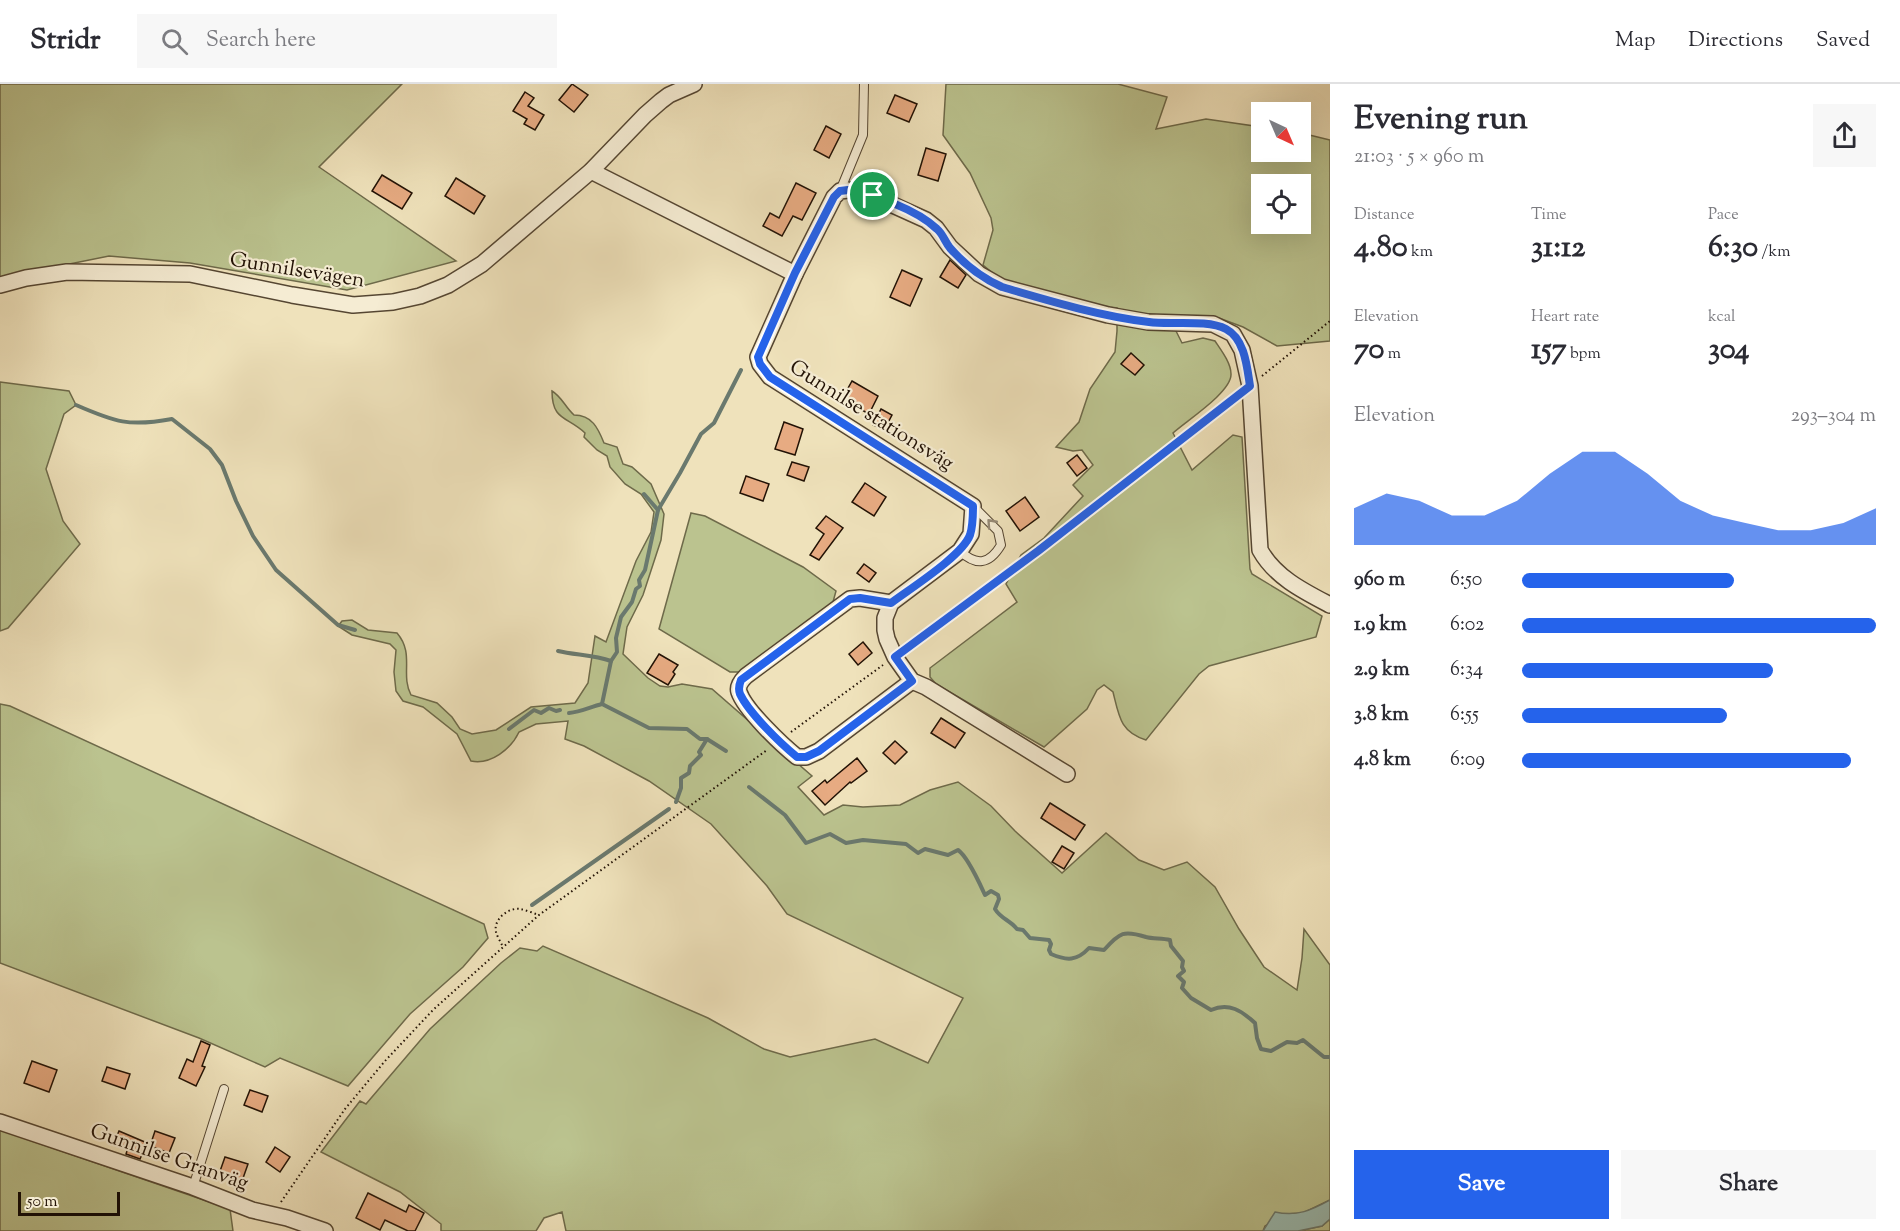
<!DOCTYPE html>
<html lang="en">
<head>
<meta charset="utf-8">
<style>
  :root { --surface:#fff; --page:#f7f7f7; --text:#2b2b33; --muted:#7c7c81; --line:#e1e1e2; --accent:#2563eb }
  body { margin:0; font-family:"Sorts Mill Goudy",serif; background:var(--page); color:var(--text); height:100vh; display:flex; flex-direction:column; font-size:22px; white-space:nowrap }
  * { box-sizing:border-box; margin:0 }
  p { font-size:20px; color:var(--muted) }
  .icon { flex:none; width:33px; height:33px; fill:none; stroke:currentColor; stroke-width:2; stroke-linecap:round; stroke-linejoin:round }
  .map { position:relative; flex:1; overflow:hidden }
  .side { display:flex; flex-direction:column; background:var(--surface); width:570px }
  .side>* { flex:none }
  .needle { width:39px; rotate:136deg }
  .controls { position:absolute; left:1251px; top:18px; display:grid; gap:12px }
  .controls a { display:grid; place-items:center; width:60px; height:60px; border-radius:0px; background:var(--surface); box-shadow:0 6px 24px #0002; font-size:30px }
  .scale { position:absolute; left:18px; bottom:15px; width:102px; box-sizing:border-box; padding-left:6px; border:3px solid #221205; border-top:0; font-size:16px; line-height:21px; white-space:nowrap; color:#221205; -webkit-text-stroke:4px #f5ecd3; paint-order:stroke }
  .pin { position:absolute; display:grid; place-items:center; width:51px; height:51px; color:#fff; margin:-26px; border:3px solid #fff; border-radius:50%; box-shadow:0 2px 6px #0007 }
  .round { display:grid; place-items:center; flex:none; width:63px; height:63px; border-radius:0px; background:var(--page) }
  .headline { display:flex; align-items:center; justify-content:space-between; height:102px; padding:0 24px }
  h1 { font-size:33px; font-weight:700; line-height:45px }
  .stats { display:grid; grid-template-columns:repeat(3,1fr); gap:9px; height:102px; padding:6px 24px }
  .stats div { display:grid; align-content:center }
  .stats b { font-size:30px; font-weight:700 }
  .stats small { font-size:16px; font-weight:400 }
  .stats p { font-size:16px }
  .chart { height:168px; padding:12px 24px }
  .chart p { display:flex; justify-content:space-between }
  .chart svg { width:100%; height:108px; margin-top:6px; fill:var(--accent); opacity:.7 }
  .primary-button { display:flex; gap:12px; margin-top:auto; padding:12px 24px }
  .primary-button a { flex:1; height:69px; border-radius:0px; background:var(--accent); color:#fff; font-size:24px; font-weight:700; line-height:69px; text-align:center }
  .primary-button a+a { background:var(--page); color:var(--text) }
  ul { padding:0 24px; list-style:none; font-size:20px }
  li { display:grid; grid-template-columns:96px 72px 1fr; align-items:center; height:45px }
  li i { height:15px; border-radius:8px; background:var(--accent) }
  header { display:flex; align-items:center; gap:36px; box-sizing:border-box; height:84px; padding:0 30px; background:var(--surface); border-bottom:2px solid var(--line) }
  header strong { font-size:28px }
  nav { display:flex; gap:33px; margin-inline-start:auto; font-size:21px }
  .search { width:420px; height:54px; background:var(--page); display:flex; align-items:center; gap:15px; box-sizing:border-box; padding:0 21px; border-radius:0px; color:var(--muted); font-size:22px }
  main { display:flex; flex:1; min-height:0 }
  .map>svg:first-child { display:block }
  .green { fill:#bbc38f; stroke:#6e6a4a; stroke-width:1.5; fill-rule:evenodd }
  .water { fill:#9abdb4; stroke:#6a796e; stroke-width:1.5 }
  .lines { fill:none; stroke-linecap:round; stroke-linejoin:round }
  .stream { stroke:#6a796e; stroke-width:4 }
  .building { fill:#e7ab82; stroke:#221205; stroke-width:1.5 }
  .service-casing { stroke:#554632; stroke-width:10 }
  .minor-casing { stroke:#554632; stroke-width:18 }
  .path { stroke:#221205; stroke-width:2; stroke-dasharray:1.5 3; stroke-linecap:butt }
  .service { stroke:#f5ecd3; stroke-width:8 }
  .minor { stroke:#f5ecd3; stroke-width:15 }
  .oneway { stroke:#968a76 }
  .route-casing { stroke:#fff; stroke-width:12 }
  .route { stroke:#2563eb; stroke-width:8 }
  .labels { text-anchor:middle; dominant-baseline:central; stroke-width:4.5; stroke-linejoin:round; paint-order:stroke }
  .street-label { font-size:21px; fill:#221205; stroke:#f5ecd3 }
</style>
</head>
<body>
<header>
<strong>Stridr</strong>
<div class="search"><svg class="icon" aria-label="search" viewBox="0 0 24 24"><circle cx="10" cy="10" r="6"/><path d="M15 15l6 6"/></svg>Search here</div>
<nav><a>Map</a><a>Directions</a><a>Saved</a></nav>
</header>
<main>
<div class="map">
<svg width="1330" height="1147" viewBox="0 0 1330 1147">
  <rect width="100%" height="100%" fill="#efe2bb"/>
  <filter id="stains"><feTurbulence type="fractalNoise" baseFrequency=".00333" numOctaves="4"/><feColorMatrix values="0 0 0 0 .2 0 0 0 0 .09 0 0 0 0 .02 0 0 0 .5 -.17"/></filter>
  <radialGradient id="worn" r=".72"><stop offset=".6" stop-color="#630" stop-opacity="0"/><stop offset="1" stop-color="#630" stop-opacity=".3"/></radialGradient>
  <g class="green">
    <polygon points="0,0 402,0 319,83 456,177 347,206 190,179 109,172 0,194"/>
    <path d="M946,0H1118L1167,13L1156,45L1206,35L1261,43L1262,68H1300L1301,49L1330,56V257L1277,262L1243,243L1219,234L1177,232L1175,245L1182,259L1203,254L1215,257C1221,266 1231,279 1231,290C1232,308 1186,337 1173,349L1192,386L1233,351L1242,353L1250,485L1252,490L1322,532L1316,553L1209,582L1199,590L1146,656C1120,648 1119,632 1113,608L1104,601L1097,606L1087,625L1044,663L936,600L930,593V584L1017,518L1006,500L1021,471L1044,454L1083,412L1073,401L1093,381L1082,366L1073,367L1056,363L1079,338L1090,305L1115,268L1117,247V224L1086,220L1006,200L983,181L993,146L991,134L970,89L943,51ZM1262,100H1300V140H1262Z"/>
    <polygon points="0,298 69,307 76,321 64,330 46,385 63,437 80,460 8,544 0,547"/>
    <path d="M552,307C562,313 565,323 574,331C592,331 598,344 604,359L617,363L623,380L632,383L651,400L664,430L661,456L643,511L627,543L623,570L648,594L660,602L668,603L682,600L712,605L812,692L798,703L824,731L843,721L863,723L900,721L930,706L958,698L991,722L1015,747L1062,789L1106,749L1139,776L1164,786L1187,778L1215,803L1239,845L1264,883L1297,906L1302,874L1304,845L1330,881V1116L1303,1129L1286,1130L1265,1142L1263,1147H566L562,1128L544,1134L536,1147H441V1140L400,1108L321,1068L360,1017L366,1020L430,945L501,879L520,864L537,867L543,862L708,934L764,965L790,973L875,955L928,979L963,914L787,830L767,802L711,740L649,697L584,662L565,655L568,637L536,640L519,648C511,665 491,681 471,677L457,650L423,623L403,617L396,607L394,588L396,566L390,560L352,551L338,542L342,537L352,536L368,546L397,549C415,570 400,590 411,611L437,619L452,633L460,645L472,650L496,646L531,623L575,619L588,599L595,552L606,558L636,477L651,448L654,428L641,410L625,400L610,383L607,372L597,366L584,353L585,349C567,332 552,337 552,307Z"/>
    <polygon points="691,429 705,432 803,483 836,507 833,518 740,588 730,588 659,545"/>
    <polygon points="0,620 10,622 484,840 488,854 463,883 410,930 348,1002 280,974 265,983 199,954 0,879"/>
    <polygon points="0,1046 230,1125 233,1147 0,1147"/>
    <polygon points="1330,1135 1330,1147 1298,1147 1322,1142"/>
  </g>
  <path class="water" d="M1330,1116V1135L1322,1142L1298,1147H1263L1275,1128C1297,1133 1312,1126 1330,1116Z"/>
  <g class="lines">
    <g class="stream">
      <path d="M76,321C115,338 129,343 172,335L210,365L222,381L236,417L253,452L276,486L338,541L355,546"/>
      <polyline points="644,410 658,426"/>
      <path d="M558,567C575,571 594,571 611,577"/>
      <polyline points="602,620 611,577 617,568 616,554 621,533 632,518 636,505 640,502 639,496 645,486 658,426 680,389 701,350 714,339 741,286"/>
      <path d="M569,629C581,628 590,623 602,620L649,644L687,645L700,655H707L726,667"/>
      <polyline points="509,645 534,626 541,629 549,624 556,627 560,626"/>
      <path d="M749,703L785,731L806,759L830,750L846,759L863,756L906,760L918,769L925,765L948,771L958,766C968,773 979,798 985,811L991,807L998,811L999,815L995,825C1001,835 1010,836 1017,845L1023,846L1030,854L1049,856L1051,860L1049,866L1051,870C1067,877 1077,877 1089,864L1104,866C1120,848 1124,846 1146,853C1153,855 1162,854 1170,856L1171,862L1183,877L1182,883L1184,887L1178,892L1184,898L1182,904L1191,914L1211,926C1229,918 1242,927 1255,939L1257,954L1261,965L1271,967L1287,958L1297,959L1303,956L1324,973H1330"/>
      <polyline points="676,718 681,704 681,694 689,689 690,682 701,671 699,668 707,655"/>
      <polyline points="532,821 669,725"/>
    </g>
  </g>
  <g class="building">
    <polygon points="572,0 588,11 574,28 559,16"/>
    <polygon points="525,8 534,14 528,22 544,31 535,46 524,40 527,35 513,27"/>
    <polygon points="895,11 917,20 909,38 887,29"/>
    <polygon points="826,42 841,50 829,74 814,66"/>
    <polygon points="926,64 946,70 938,97 918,91"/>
    <polygon points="382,91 412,109 402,125 372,107"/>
    <polygon points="456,94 485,112 474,130 445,112"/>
    <polygon points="796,99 816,109 802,136 793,132 782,152 763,142 770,129 779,134"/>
    <polygon points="950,176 966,191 958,204 940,193"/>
    <polygon points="902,186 922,195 910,222 890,213"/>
    <polygon points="1131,269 1144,281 1135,291 1121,280"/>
    <polygon points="852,297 878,312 869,330 842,315"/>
    <polygon points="881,325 892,331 884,346 873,341"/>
    <polygon points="784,338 803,345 795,371 775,365"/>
    <polygon points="1077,371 1087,384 1077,392 1067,379"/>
    <polygon points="792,378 809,383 804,397 787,391"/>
    <polygon points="746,392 769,400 763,417 740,409"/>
    <polygon points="865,399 886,413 874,432 852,418"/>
    <polygon points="1025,413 1039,433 1020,447 1006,427"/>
    <polygon points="826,432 843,444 819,476 810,471 824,450 816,444"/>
    <polygon points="864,480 876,489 869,498 857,489"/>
    <polygon points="863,558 872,569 858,581 849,570"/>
    <polygon points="659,570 678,581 673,588 675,590 668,601 647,589"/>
    <polygon points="941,634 965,649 955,664 931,649"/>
    <polygon points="895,657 907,668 895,680 883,669"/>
    <polygon points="857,674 867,687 851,699 850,698 825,721 812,707 825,696 827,699"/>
    <polygon points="1050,719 1085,741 1075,756 1041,734"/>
    <polygon points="1062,762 1074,769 1064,785 1052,778"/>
    <polygon points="201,957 210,961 202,982 205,983 196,1002 179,994 187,975 193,978"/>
    <polygon points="32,977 57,986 49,1008 24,999"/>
    <polygon points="107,983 130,990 125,1005 102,997"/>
    <polygon points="250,1006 268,1012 262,1028 244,1021"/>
    <polygon points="119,1047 147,1059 140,1075 126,1070 128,1064 114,1059"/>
    <polygon points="155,1047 175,1054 169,1069 150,1062"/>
    <polygon points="275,1063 290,1073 280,1088 266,1078"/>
    <polygon points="225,1073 248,1080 242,1097 219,1090"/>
    <polygon points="368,1109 406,1128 409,1121 424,1129 415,1147 408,1147 385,1136 380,1146 356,1134"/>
  </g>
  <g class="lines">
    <defs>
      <g id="service">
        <polyline points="840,107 863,51 864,0"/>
        <path d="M960,467C976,482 989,481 1001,461L998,447L974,423"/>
        <polyline points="193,1103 224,1005"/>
      </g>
      <g id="minor">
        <polyline points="591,87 795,190"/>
        <polyline points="0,201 26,194 67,188 190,190 292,211 353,221 393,218 420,212 448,201 482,180 591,87 645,31 661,17 669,11 694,0"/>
        <path d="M891,519L860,514L850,515L746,592C742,596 737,602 739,608C745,626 782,661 797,673H806L819,667L912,597"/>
        <path d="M1067,690L926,603L912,597L895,573L887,555L885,546V534L891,519L960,467L971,450L973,422L770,293L760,280L758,273L795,190L834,113L840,107L848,106L873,112L926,136L936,144L950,163L979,190L1002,203L1108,231L1148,238L1213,240L1233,250L1242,266L1250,302L1260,466C1275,493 1303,507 1330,521"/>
        <polyline points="0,1038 193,1103 252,1126 287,1134 325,1147"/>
      </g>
    </defs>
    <use href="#service" class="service-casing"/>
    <use href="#minor" class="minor-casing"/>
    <g class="path">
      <polyline points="1262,292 1330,237"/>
      <polyline points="907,564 1038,467 1236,312"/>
      <polyline points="791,648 883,581"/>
      <path d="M502,861C500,857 497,852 496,848C493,835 509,823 520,825C526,826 533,829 539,831"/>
      <polyline points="281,1118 345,1025 385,977 433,926 539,831 767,666"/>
    </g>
    <use href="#service" class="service"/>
    <use href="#minor" class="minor"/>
  </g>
  <defs><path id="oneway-chevron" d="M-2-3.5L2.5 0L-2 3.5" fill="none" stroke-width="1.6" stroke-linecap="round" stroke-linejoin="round" transform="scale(1.5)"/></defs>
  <use class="oneway" href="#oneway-chevron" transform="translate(991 439) rotate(-132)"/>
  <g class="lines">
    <defs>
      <path id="route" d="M848,106C875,111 916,125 937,145C943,150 945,158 950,164C964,180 982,194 1002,203C1050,217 1099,232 1149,238C1171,241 1207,235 1226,245C1245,255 1247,283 1250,302L1038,467L895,573L912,597L819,667L806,673H797C780,659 749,629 740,610C738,605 739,601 741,596L850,515L860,514L891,519C911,504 962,472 970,451C973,442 973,432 973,422L770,293L760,280L758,273L795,189L834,113L840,107Z"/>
    </defs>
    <use href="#route" class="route-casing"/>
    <use href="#route" class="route"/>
  </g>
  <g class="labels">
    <g class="street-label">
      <text transform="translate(297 187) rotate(9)">Gunnilsevägen</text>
      <text transform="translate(871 332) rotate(32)">Gunnilse stationsväg</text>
      <text transform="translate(169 1074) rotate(19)">Gunnilse Granväg</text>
    </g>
  </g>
  <rect width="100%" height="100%" filter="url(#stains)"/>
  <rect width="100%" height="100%" fill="url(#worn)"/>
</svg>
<div class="controls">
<a><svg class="needle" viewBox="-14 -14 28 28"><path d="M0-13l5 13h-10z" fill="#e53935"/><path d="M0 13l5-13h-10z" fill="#7c7c81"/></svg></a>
<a><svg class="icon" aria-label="locate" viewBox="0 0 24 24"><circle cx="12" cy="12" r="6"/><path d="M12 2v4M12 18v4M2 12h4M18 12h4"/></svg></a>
</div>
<div class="scale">50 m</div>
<div class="pin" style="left:873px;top:111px;background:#1e9e55"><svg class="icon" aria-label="arrive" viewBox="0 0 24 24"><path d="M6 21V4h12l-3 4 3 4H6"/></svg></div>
</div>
<section class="side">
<div class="headline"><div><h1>Evening run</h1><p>21:03 · 5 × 960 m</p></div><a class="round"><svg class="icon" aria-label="share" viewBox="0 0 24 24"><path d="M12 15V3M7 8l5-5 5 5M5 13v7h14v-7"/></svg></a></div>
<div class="stats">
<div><p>Distance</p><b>4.80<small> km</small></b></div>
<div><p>Time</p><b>31:12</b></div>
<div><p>Pace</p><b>6:30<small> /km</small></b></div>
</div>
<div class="stats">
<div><p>Elevation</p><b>70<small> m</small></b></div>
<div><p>Heart rate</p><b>157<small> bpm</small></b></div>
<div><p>kcal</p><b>304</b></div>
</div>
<div class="chart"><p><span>Elevation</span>293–304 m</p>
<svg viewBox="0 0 160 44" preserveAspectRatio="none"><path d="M0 44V29L10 23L20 26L30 32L40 32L50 26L60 15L70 6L80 6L90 15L100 26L110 32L120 35L130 38L140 38L150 35L160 29V44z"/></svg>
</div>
<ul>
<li><b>960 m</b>6:50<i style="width:60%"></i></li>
<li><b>1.9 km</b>6:02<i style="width:100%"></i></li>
<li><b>2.9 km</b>6:34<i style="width:71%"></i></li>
<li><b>3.8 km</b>6:55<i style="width:58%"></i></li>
<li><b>4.8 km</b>6:09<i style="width:93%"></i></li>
</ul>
<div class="primary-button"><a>Save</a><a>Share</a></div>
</section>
</main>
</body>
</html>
